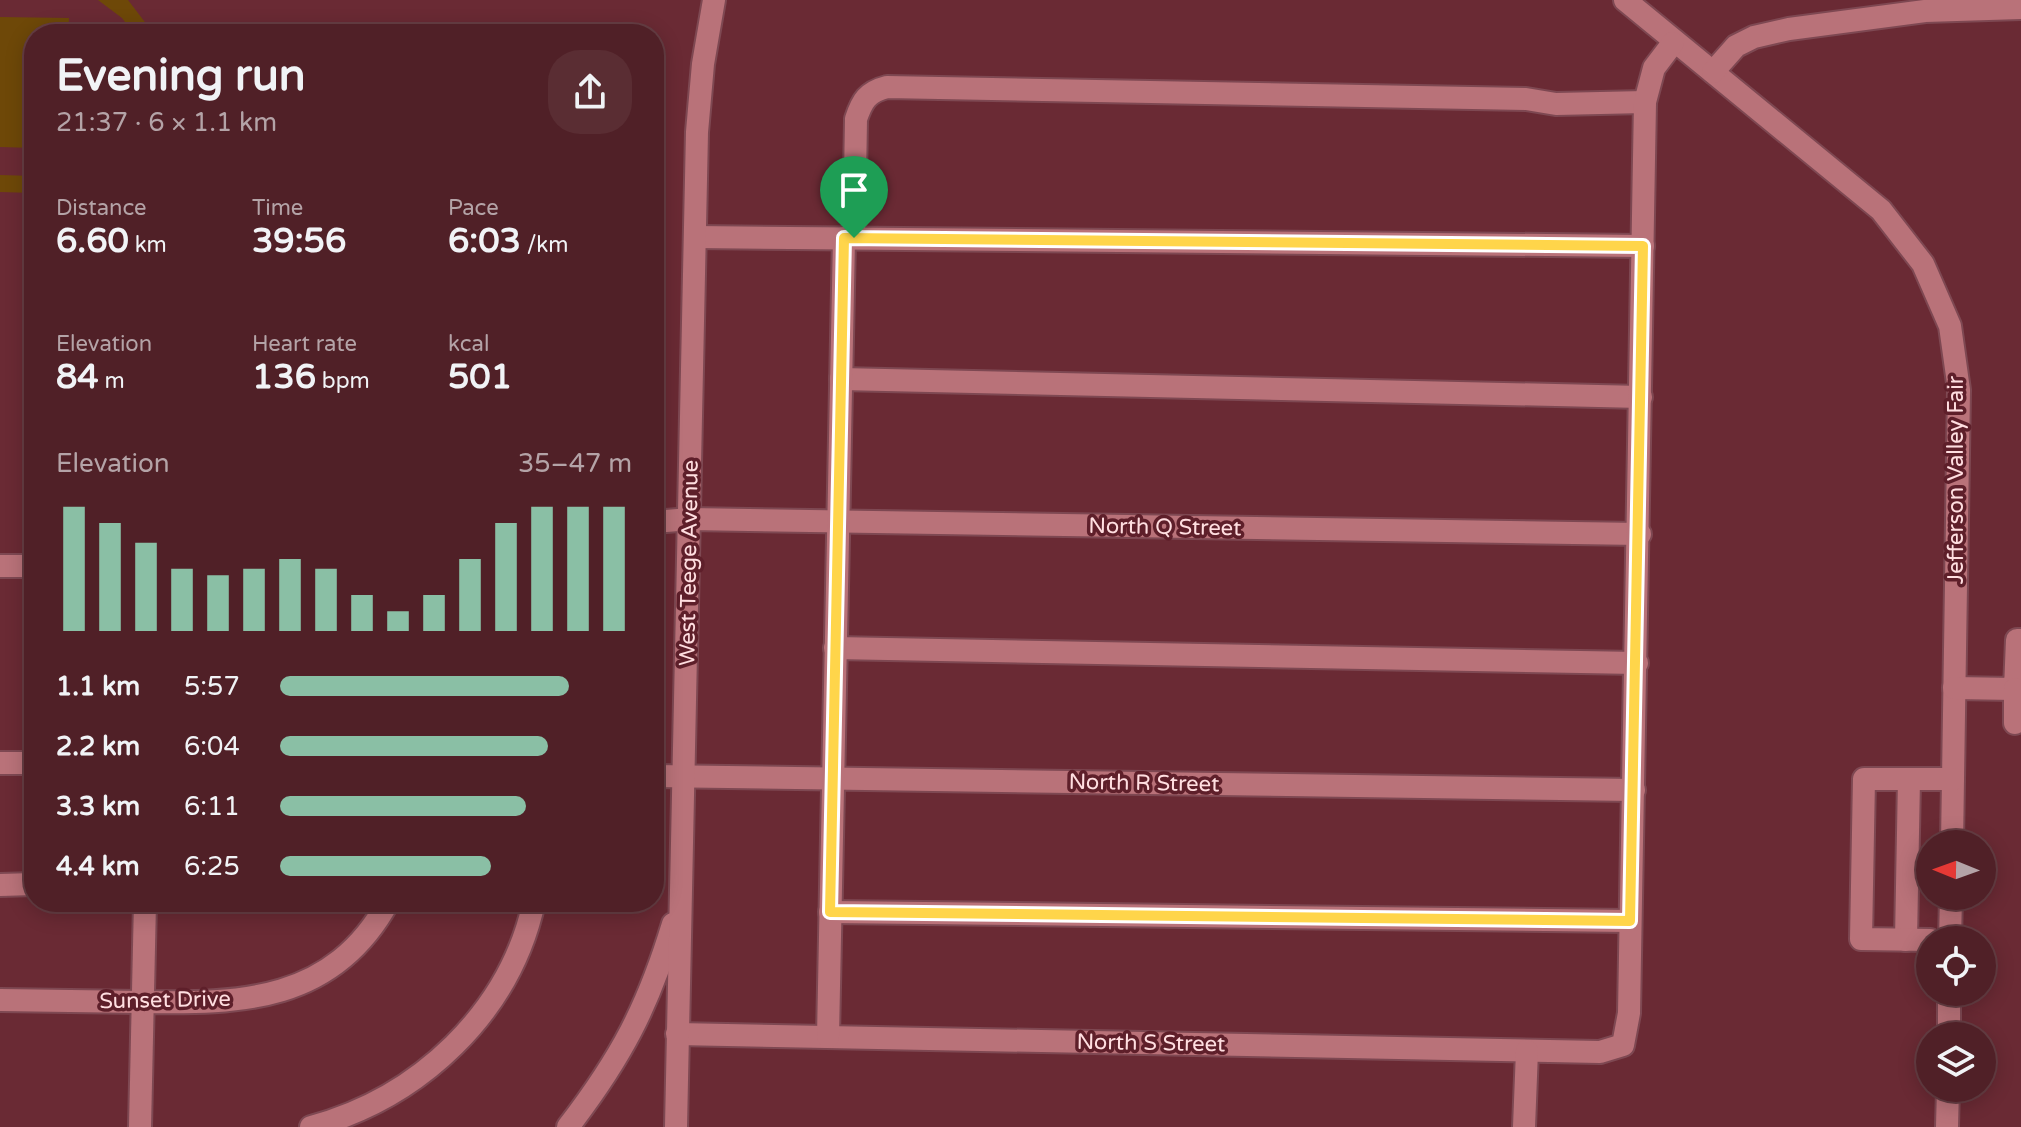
<!DOCTYPE html>
<html lang="en">
<head>
<meta charset="utf-8">
<style>
  :root { --surface:#502027; --page:#5a2d33; --text:#f1f3f6; --muted:#b4a3a7; --line:#673e44; --accent:#8abfa5 }
  body { margin:0; font-family:"Varela Round",sans-serif; background:var(--page); color:var(--text); height:100vh; display:flex; flex-direction:column; font-size:30px; white-space:nowrap }
  * { box-sizing:border-box; margin:0 }
  p { font-size:26px; color:var(--muted) }
  .icon { flex:none; width:44px; height:44px; fill:none; stroke:currentColor; stroke-width:2; stroke-linecap:round; stroke-linejoin:round }
  .map { position:relative; flex:1; overflow:hidden }
  .drawer { position:absolute; left:24px; top:24px; width:640px; height:888px; display:flex; flex-direction:column; background:var(--surface); border-radius:32px; box-shadow:0 4px 20px #0003,0 0 0 2px var(--line) }
  .drawer>* { flex:none }
  .needle { width:52px; rotate:271deg }
  .fabs { position:absolute; left:1916px; top:830px; display:grid; gap:16px }
  .fabs a { display:grid; place-items:center; width:80px; height:80px; border-radius:50%; background:var(--surface); box-shadow:0 4px 20px #0003,0 0 0 2px var(--line); font-size:40px }
  .pin { position:absolute; display:grid; place-items:center; width:68px; height:68px; color:#fff; margin:-82px -34px; border-radius:50% 50% 50% 0; rotate:-45deg; box-shadow:0 0 8px #0007 }
  .pin .icon { rotate:45deg }
  .round { display:grid; place-items:center; flex:none; width:84px; height:84px; border-radius:32px; background:var(--page) }
  .headline { display:flex; align-items:center; justify-content:space-between; height:136px; padding:0 32px }
  h1 { font-size:44px; font-weight:700; line-height:60px }
  .figures { display:grid; grid-template-columns:repeat(3,1fr); gap:12px; height:136px; padding:8px 32px }
  .figures div { display:grid; align-content:center }
  .figures b { font-size:34px; font-weight:700 }
  .figures small { font-size:22px; font-weight:400 }
  .figures p { font-size:22px }
  .chart { height:224px; padding:16px 32px }
  .chart p { display:flex; justify-content:space-between }
  .chart svg { width:100%; height:144px; margin-top:8px; stroke:var(--accent); stroke-width:6 }
  ul { padding:0 32px; list-style:none; font-size:26px }
  li { display:grid; grid-template-columns:128px 96px 1fr; align-items:center; height:60px }
  li i { height:20px; border-radius:10px; background:var(--accent) }
  .map>svg:first-child { display:block }
  .green { fill:#6e4808 }
  .lines { fill:none; stroke-linecap:round; stroke-linejoin:round }
  .minor-casing { stroke:#7e4852; stroke-width:26 }
  .minor { stroke:#b97279; stroke-width:22 }
  .route-casing { stroke:#fff; stroke-width:16 }
  .route { stroke:#ffd54a; stroke-width:10 }
  .labels { text-anchor:middle; dominant-baseline:central; stroke-width:7; stroke-linejoin:round; paint-order:stroke }
  .street-label { font-size:22px; fill:#ffdee0; stroke:#5e1f2a }
</style>
</head>
<body>
<div class="map">
<svg width="2021" height="1127" viewBox="0 0 2021 1127">
  <rect width="100%" height="100%" fill="#6a2a34"/>
  <g class="green">
    <polygon points="98,0 128,0 154,34 134,34 122,18"/>
    <polygon points="0,17 69,18 68,34 34,34 34,148 0,147"/>
    <polygon points="0,175 34,176 34,193 0,192"/>
  </g>
  <g class="lines">
    <defs>
      <g id="minor">
        <polyline points="1625,0 1881,210 1923,264 1950,326 1959,390 1952,844"/>
        <polyline points="1713,72 1736,46 1754,37 1789,29 1925,11 2021,8"/>
        <polyline points="695,237 1643,246"/>
        <path d="M854,238L856,119C862,101 867,92 887,87L1526,99L1556,104L1645,102"/>
        <polyline points="841,379 1641,397"/>
        <polyline points="654,522 690,519 1640,534"/>
        <polyline points="0,566 34,566"/>
        <polyline points="835,648 1637,663"/>
        <polyline points="1954,688 2015,689 2017,640 2021,640"/>
        <polyline points="2015,723 2015,689"/>
        <polyline points="0,763 34,763"/>
        <polyline points="654,776 1634,790"/>
        <polyline points="0,885 34,884"/>
        <polyline points="830,912 1630,921"/>
        <polyline points="1906,940 1909,779"/>
        <polyline points="1930,940 1861,939 1864,779 1953,779"/>
        <polyline points="1950,940 1951,896"/>
        <path d="M0,1000C47,1001 93,1001 140,1002C242,1004 333,1002 388,902"/>
        <polyline points="677,1034 1600,1052 1623,1045 1629,1013 1645,102 1654,68 1673,43"/>
        <polyline points="1949,1036 1949,992"/>
        <polyline points="828,1037 844,238"/>
        <polyline points="140,1127 145,902"/>
        <path d="M311,1127C419,1098 510,1013 534,902"/>
        <path d="M568,1127C621,1058 648,1007 673,924"/>
        <polyline points="676,1127 697,132 703,64 714,0"/>
        <polyline points="1524,1127 1527,1051"/>
        <polyline points="1947,1127 1948,1088"/>
      </g>
    </defs>
    <use href="#minor" class="minor-casing"/>
    <use href="#minor" class="minor"/>
  </g>
  <g class="lines">
    <defs>
      <polygon id="route" points="844,238 1643,246 1630,921 830,912"/>
    </defs>
    <use href="#route" class="route-casing"/>
    <use href="#route" class="route"/>
  </g>
  <g class="labels">
    <g class="street-label">
      <text transform="translate(1956 480) rotate(-90)">Jefferson Valley Fair</text>
      <text transform="translate(1165 527) rotate(1)">North Q Street</text>
      <text transform="translate(689 563) rotate(-89)">West Teege Avenue</text>
      <text transform="translate(1144 783) rotate(1)">North R Street</text>
      <text transform="translate(165 1000) rotate(-1)">Sunset Drive</text>
      <text transform="translate(1151 1043) rotate(1)">North S Street</text>
    </g>
  </g>
</svg>
<div class="fabs">
<a><svg class="needle" viewBox="-14 -14 28 28"><path d="M0-13l5 13h-10z" fill="#e53935"/><path d="M0 13l5-13h-10z" fill="#b4a3a7"/></svg></a>
<a><svg class="icon" aria-label="locate" viewBox="0 0 24 24"><circle cx="12" cy="12" r="6"/><path d="M12 2v4M12 18v4M2 12h4M18 12h4"/></svg></a>
<a><svg class="icon" aria-label="layers" viewBox="0 0 24 24"><path d="M12 4l9 5-9 5-9-5zM3 14l9 5 9-5"/></svg></a>
</div>
<div class="pin" style="left:854px;top:238px;background:#1e9e55"><svg class="icon" aria-label="arrive" viewBox="0 0 24 24"><path d="M6 21V4h12l-3 4 3 4H6"/></svg></div>
<section class="drawer">
<div class="headline"><div><h1>Evening run</h1><p>21:37 · 6 × 1.1 km</p></div><a class="round"><svg class="icon" aria-label="share" viewBox="0 0 24 24"><path d="M12 15V3M7 8l5-5 5 5M5 13v7h14v-7"/></svg></a></div>
<div class="figures">
<div><p>Distance</p><b>6.60<small> km</small></b></div>
<div><p>Time</p><b>39:56</b></div>
<div><p>Pace</p><b>6:03<small> /km</small></b></div>
</div>
<div class="figures">
<div><p>Elevation</p><b>84<small> m</small></b></div>
<div><p>Heart rate</p><b>136<small> bpm</small></b></div>
<div><p>kcal</p><b>501</b></div>
</div>
<div class="chart"><p><span>Elevation</span>35–47 m</p>
<svg viewBox="0 0 160 44" preserveAspectRatio="none"><path d="M5 44V6M15 44V11M25 44V17M35 44V25M45 44V27M55 44V25M65 44V22M75 44V25M85 44V33M95 44V38M105 44V33M115 44V22M125 44V11M135 44V6M145 44V6M155 44V6"/></svg>
</div>
<ul>
<li><b>1.1 km</b>5:57<i style="width:82%"></i></li>
<li><b>2.2 km</b>6:04<i style="width:76%"></i></li>
<li><b>3.3 km</b>6:11<i style="width:70%"></i></li>
<li><b>4.4 km</b>6:25<i style="width:60%"></i></li>
</ul>
</section>
</div>
</body>
</html>
